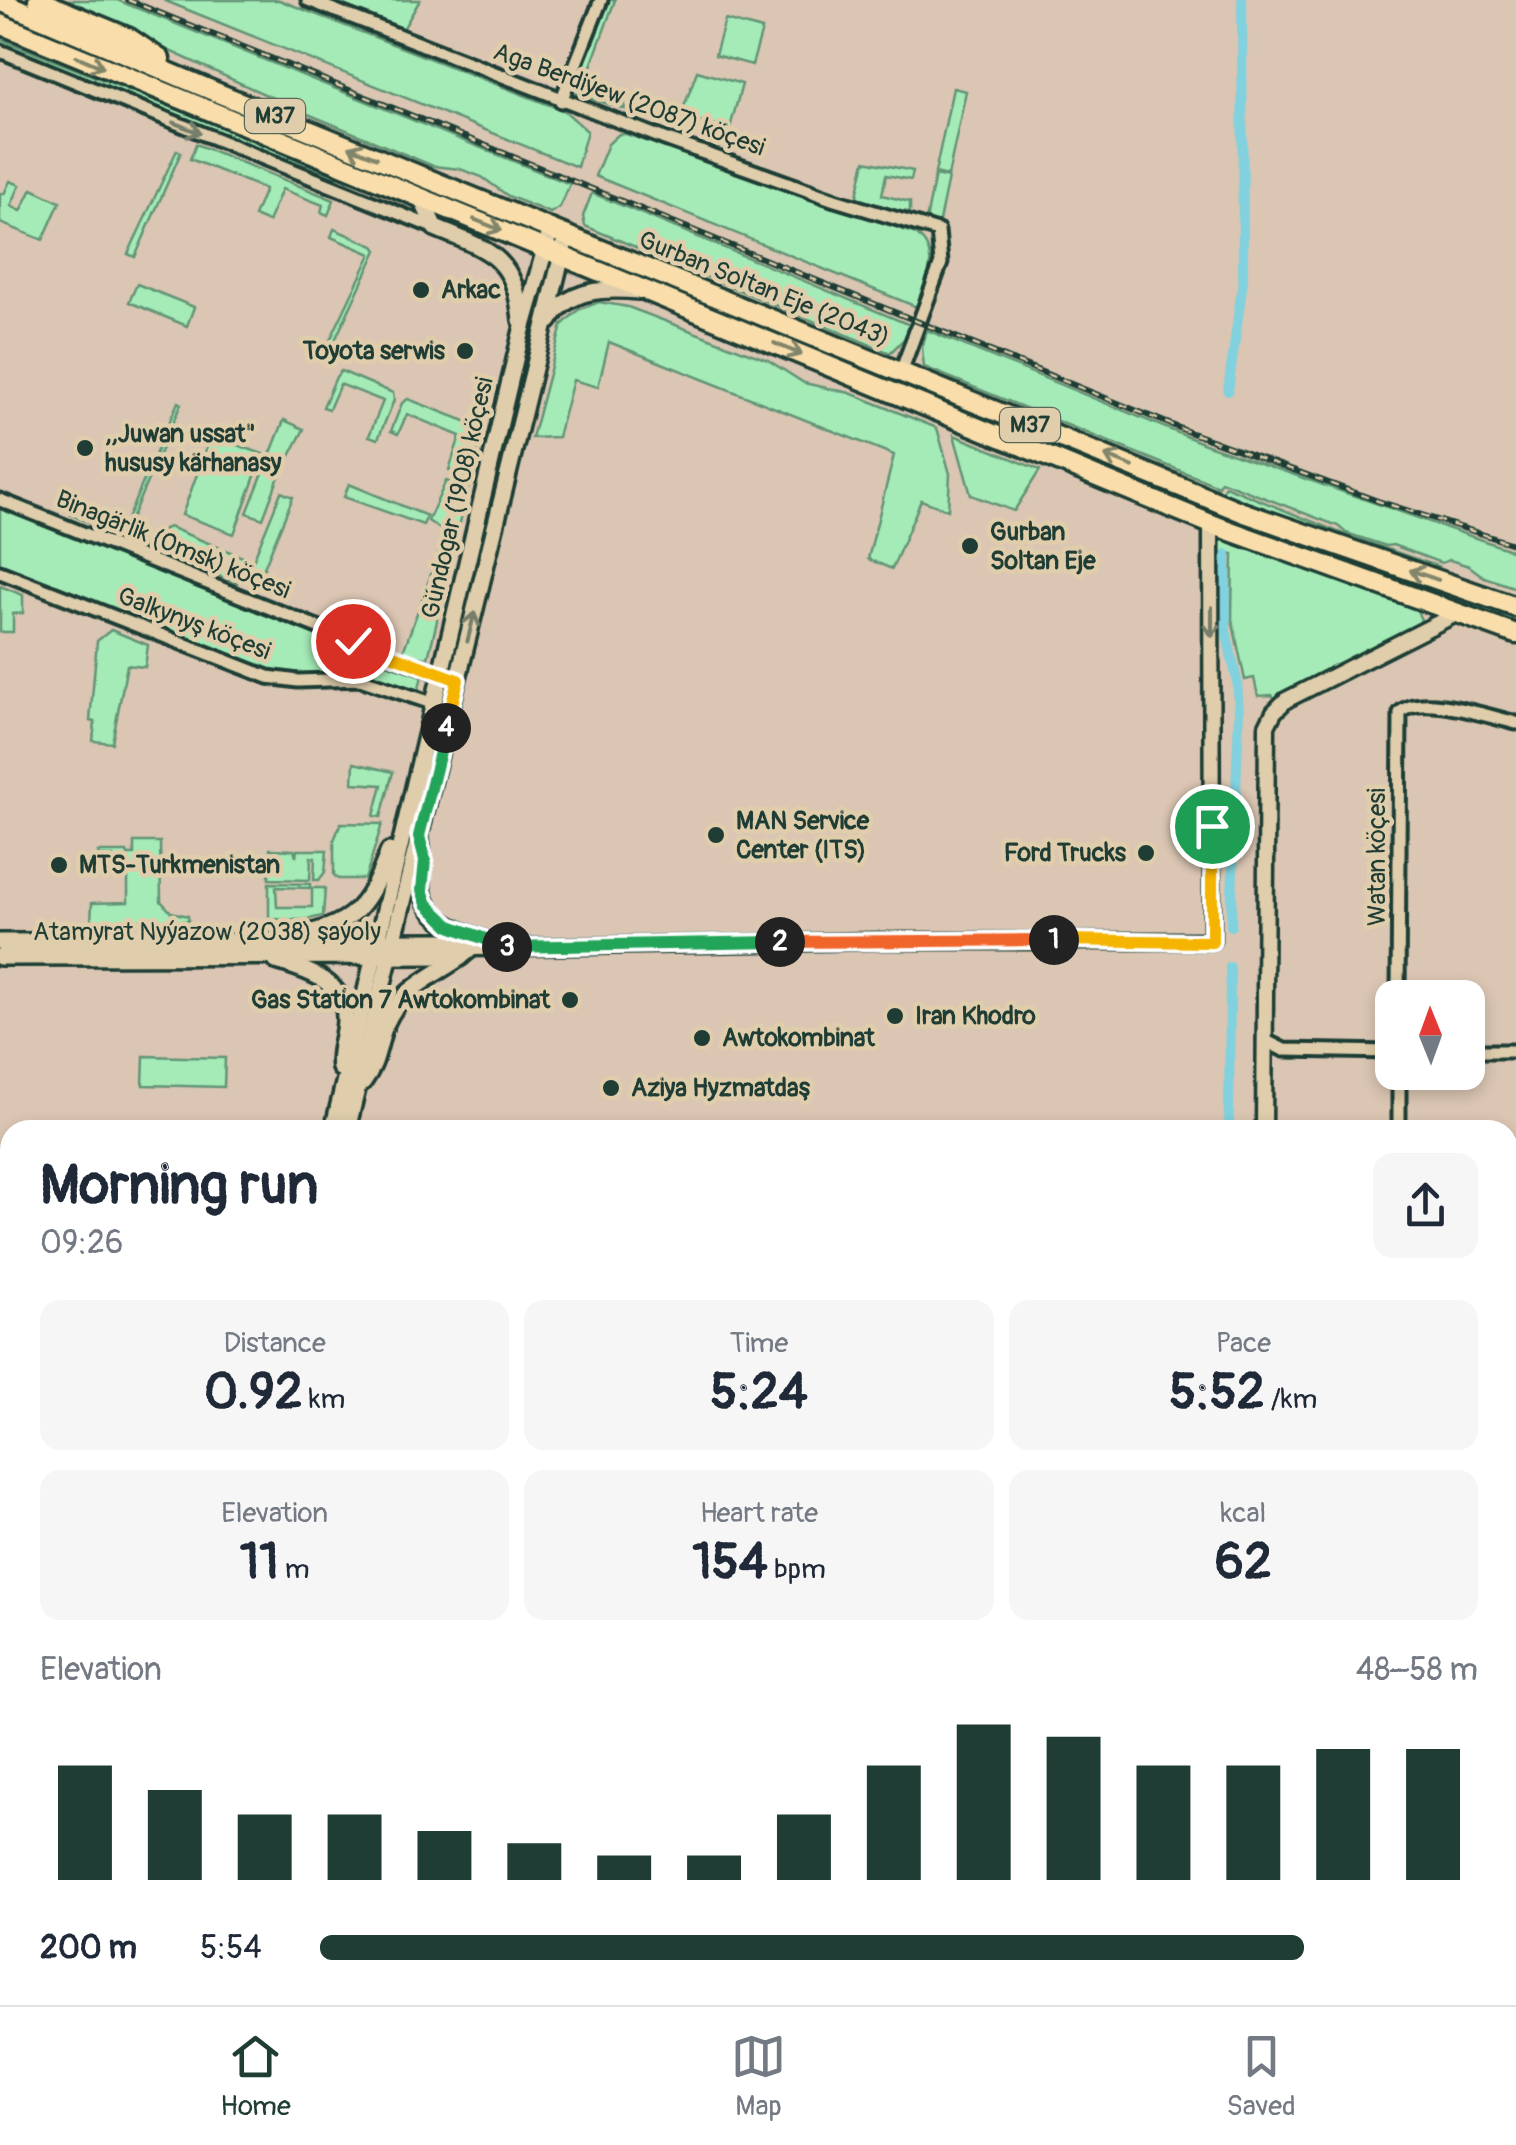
<!DOCTYPE html>
<html lang="en">
<head>
<meta charset="utf-8">
<style>
  :root { --surface:#fff; --page:#f6f6f7; --text:#1f2937; --muted:#747a83; --line:#e0e1e3; --accent:#1f3d34 }
  body { margin:0; font-family:Pangolin,sans-serif; background:var(--page); color:var(--text); height:100vh; display:flex; flex-direction:column; font-size:38px; white-space:nowrap }
  * { box-sizing:border-box; margin:0 }
  p { font-size:32px; color:var(--muted) }
  .icon { flex:none; width:55px; height:55px; fill:none; stroke:currentColor; stroke-width:2; stroke-linecap:round; stroke-linejoin:round }
  .map { position:relative; flex:1; overflow:hidden }
  .drawer { position:absolute; left:0px; top:1120px; width:1518px; height:885px; display:flex; flex-direction:column; background:var(--surface); border-radius:30px 30px 0 0; box-shadow:0 5px 15px #0003 }
  .drawer>* { flex:none }
  .needle { width:65px; rotate:359deg }
  .buttons { position:absolute; left:1375px; top:980px; display:grid; gap:20px }
  .buttons a { display:grid; place-items:center; width:110px; height:110px; border-radius:20px; background:var(--surface); box-shadow:0 5px 15px #0003; font-size:50px }
  .pin { position:absolute; display:grid; place-items:center; width:85px; height:85px; color:#fff; margin:-42px; border:5px solid #fff; border-radius:50%; box-shadow:0 2px 10px #0007 }
  .km { position:absolute; width:50px; height:50px; margin:-25px; border-radius:50%; background:#222; color:#fff; font-size:28px; line-height:50px; text-align:center }
  .round { display:grid; place-items:center; flex:none; width:105px; height:105px; border-radius:20px; background:var(--page) }
  .overview { display:flex; align-items:center; justify-content:space-between; height:170px; padding:0 40px }
  h1 { font-size:55px; font-weight:700; line-height:75px }
  .stats { display:grid; grid-template-columns:repeat(3,1fr); gap:15px; height:170px; padding:10px 40px }
  .stats div { display:grid; align-content:center; border-radius:20px; background:var(--page); text-align:center }
  .stats b { font-size:50px; font-weight:700 }
  .stats small { font-size:28px; font-weight:400 }
  .stats p { font-size:28px }
  .chart { height:280px; padding:20px 40px }
  .chart p { display:flex; justify-content:space-between }
  .chart svg { width:100%; height:180px; margin-top:10px; stroke:var(--accent); stroke-width:6 }
  ul { padding:0 40px; list-style:none; font-size:32px }
  li { display:grid; grid-template-columns:160px 120px 1fr; align-items:center; height:75px }
  li i { height:25px; border-radius:12px; background:var(--accent) }
  .dock { display:flex; justify-content:space-around; align-items:center; height:140px; border-top:2px solid var(--line); background:var(--surface); font-size:28px; color:var(--muted) }
  .dock a { display:grid; justify-items:center; gap:5px }
  .dock .active { color:var(--accent) }
  .map>svg:first-child { display:block }
  .green { fill:#a5ebb7; stroke:#629476; stroke-width:2.5 }
  .lines { fill:none; stroke-linecap:round; stroke-linejoin:round }
  .canal { stroke:#81d1de; stroke-width:10 }
  .minor-casing { stroke:#1f3d34; stroke-width:19 }
  .tertiary-casing { stroke:#1f3d34; stroke-width:21 }
  .secondary-casing { stroke:#1f3d34; stroke-width:22 }
  .trunk-casing { stroke:#1f3d34; stroke-width:25 }
  .minor { stroke:#dfcdab; stroke-width:11 }
  .tertiary { stroke:#dfcdab; stroke-width:14 }
  .secondary { stroke:#dfcdab; stroke-width:15 }
  .trunk { stroke:#f9deab; stroke-width:18 }
  .rail-casing { stroke:#1f3d34; stroke-width:6 }
  .rail { stroke:#dfcdab; stroke-width:2.5; stroke-dasharray:8; stroke-linecap:butt }
  .oneway { stroke:#81856a }
  .oneway2 { stroke:#757e6a }
  .split-1-casing { stroke:#fff; stroke-width:20 }
  .split-2-casing { stroke:#fff; stroke-width:20 }
  .split-3-casing { stroke:#fff; stroke-width:20 }
  .split-4-casing { stroke:#fff; stroke-width:20 }
  .split-5-casing { stroke:#fff; stroke-width:20 }
  .split-1 { stroke:#f5b400; stroke-width:12 }
  .split-2 { stroke:#f0652b; stroke-width:12 }
  .split-3 { stroke:#22a559; stroke-width:12 }
  .split-4 { stroke:#22a559; stroke-width:12 }
  .split-5 { stroke:#f5b400; stroke-width:12 }
  .poi-dot { fill:#1f3d34; stroke:#dfcdab; stroke-width:4 }
  .labels { text-anchor:middle; dominant-baseline:central; stroke-width:9; stroke-linejoin:round; paint-order:stroke }
  .shield { fill:#dfcdab; stroke:#596858; stroke-width:2.5 }
  .shield-label { font-size:22px; font-weight:bold; fill:#1f3d34 }
  .street-label { font-size:25px; fill:#1f3d34; stroke:#dfcdab }
  .poi-label { font-size:25px; font-weight:bold; fill:#1f3d34; stroke:#dfcdab; text-anchor:start }
</style>
</head>
<body>
<div class="map">
<svg width="1516" height="2005" viewBox="0 0 1516 2005">
  <rect width="100%" height="100%" fill="#dbc6b3"/>
  <filter id="ink" filterUnits="userSpaceOnUse"><feTurbulence type="fractalNoise" baseFrequency=".01" numOctaves="2"/><feDisplacementMap in="SourceGraphic" scale="20" xChannelSelector="R" yChannelSelector="G"/><feConvolveMatrix kernelMatrix="1 2 1 2 8 2 1 2 1" color-interpolation-filters="sRGB"/></filter>
  <g filter="url(#ink)">
    <g class="green">
      <polygon points="58,0 117,0 570,184 560,207 550,213 508,196 482,177 460,169 433,166 308,114"/>
      <polygon points="163,0 279,0 565,111 587,131 577,167"/>
      <polygon points="326,0 420,0 402,31"/>
      <polygon points="606,0 615,0 583,88 624,102 625,109 578,95 573,89"/>
      <polygon points="725,20 762,30 752,65 715,55"/>
      <polygon points="0,39 252,139 393,204 0,44"/>
      <polygon points="697,71 742,84 730,128 680,118"/>
      <polygon points="953,88 966,91 948,176 935,173"/>
      <path d="M619,134H626L916,234C942,255 926,281 917,307L595,176L608,144Z"/>
      <polygon points="196,144 334,200 328,215 321,212 323,205 282,189 268,222 254,216 265,189 190,159"/>
      <polygon points="177,150 181,152 135,257 128,254"/>
      <polygon points="865,161 913,171 911,180 886,175 882,195 910,202 910,212 888,210 856,200"/>
      <polygon points="935,175 948,178 938,226 926,221"/>
      <polygon points="10,181 20,185 11,206 21,211 32,189 60,202 43,240 0,223 0,193 4,194"/>
      <polygon points="592,193 910,325 904,339 890,353 585,226 583,216"/>
      <polygon points="334,229 374,246 377,250 329,353 325,351 371,254 331,237"/>
      <polygon points="137,284 194,307 187,326 129,302"/>
      <polygon points="599,302 628,307 768,360 804,383 850,393 937,428 950,474 948,510 921,500 892,569 868,559 894,455 609,342 598,387 573,380 558,437 532,438 562,325 578,310"/>
      <polygon points="927,330 1205,444 1516,552 1516,588 1484,577 1469,566 1450,560 1441,563 1393,545 1386,546 1346,533 1338,526 1221,481 1218,486 924,367 922,348"/>
      <polygon points="803,341 1213,509 1214,513 832,358 802,344"/>
      <polygon points="341,371 393,393 394,400 378,439 369,436 383,401 340,384 329,409 323,407 336,377"/>
      <polygon points="931,373 1222,491 1225,486 1343,534 1437,566 1429,568 1243,501"/>
      <polygon points="408,399 483,428 470,480 449,470 460,436 407,414 398,434 391,431 402,403"/>
      <polygon points="178,402 181,404 127,528 134,534 121,530 135,537 133,541 71,515 79,500 79,509 124,526"/>
      <polygon points="284,420 304,429 278,479 263,519 247,513"/>
      <polygon points="954,435 1040,470 1014,511 971,495"/>
      <polygon points="211,436 263,454 234,534 182,515"/>
      <polygon points="446,481 468,489 451,560 436,592 437,621 428,658 408,655 407,657 404,649 446,533 428,521"/>
      <polygon points="349,484 427,516 423,525 344,497"/>
      <polygon points="281,492 293,497 261,575 251,571 252,563"/>
      <polygon points="0,505 422,676 418,692 364,674 309,676 255,668 0,567"/>
      <polygon points="1252,523 1511,617 1513,620 1509,623 1252,529"/>
      <polygon points="169,527 245,558 237,583 145,545 147,540 158,544 164,529"/>
      <polygon points="1214,535 1409,604 1416,608 1421,620 1415,627 1274,698 1272,695 1258,696 1254,678 1245,680 1232,619 1233,554 1216,553"/>
      <polygon points="0,586 23,595 23,613 13,614 13,632 0,632"/>
      <polygon points="111,630 148,645 145,667 127,665 112,743 93,741 95,722 90,721 97,641"/>
      <polygon points="354,763 393,772 381,817 374,816 382,785 353,783"/>
      <polygon points="341,823 382,824 365,879 338,879 334,875 334,840"/>
      <polygon points="134,842 160,842 161,901 171,912 188,916 188,921 91,921 92,903 128,902 128,866 114,866 113,856 99,856 98,852 127,852 128,855 134,855"/>
      <polygon points="270,849 294,850 296,857 297,850 327,850 325,872 319,880 314,880 315,858 311,857 310,880 269,879"/>
      <polygon points="269,883 310,884 310,888 276,887 277,907 312,907 312,888 325,888 323,916 303,920 269,919"/>
      <polygon points="144,1056 225,1058 224,1087 143,1085"/>
    </g>
    <g class="lines">
      <g class="canal">
        <polyline points="1228,391 1243,280 1242,0"/>
        <polyline points="1226,554 1226,631 1237,681 1239,712 1231,926"/>
        <polyline points="1229,1130 1230,967"/>
        <polyline points="1066,2005 1070,1995"/>
      </g>
      <defs>
        <g id="minor">
          <polyline points="308,0 662,138 835,200 938,231 941,263 901,372"/>
          <polyline points="0,51 435,228"/>
          <polyline points="561,101 601,0"/>
          <polyline points="0,500 395,658 442,674"/>
          <polyline points="0,572 268,677 298,681 360,679 435,704"/>
          <path d="M1398,998L1400,713C1419,692 1490,717 1516,723"/>
          <polyline points="1264,1040 1284,1050 1392,1052"/>
          <polyline points="1468,1051 1516,1051"/>
          <polyline points="1399,1072 1399,1130"/>
          <polyline points="1508,1297 1516,1297"/>
          <polyline points="0,1327 10,1327"/>
          <polyline points="0,1521 10,1522"/>
          <polyline points="1508,1538 1516,1538"/>
          <polyline points="0,1808 10,1809"/>
          <polyline points="1508,1850 1516,1855"/>
        </g>
        <g id="tertiary">
          <polyline points="472,948 875,941 1212,941 1211,524"/>
          <polyline points="1264,1130 1267,726 1274,712 1286,700 1456,614"/>
        </g>
        <g id="secondary">
          <path d="M421,198L435,228C489,250 515,256 521,320"/>
          <path d="M549,321C569,288 605,288 639,291"/>
          <path d="M420,840C424,857 420,870 422,887C425,927 479,937 509,948"/>
          <path d="M300,935C358,923 369,903 389,851"/>
          <polyline points="0,942 461,941 472,948 462,956 0,957"/>
          <path d="M276,961C306,970 346,981 345,1019C345,1036 337,1051 340,1068"/>
          <path d="M363,1082C376,1065 377,1051 383,1031C397,990 429,979 461,957"/>
          <polyline points="333,1130 522,330 551,228"/>
          <polyline points="347,1130 567,234"/>
          <polyline points="122,2005 125,1995"/>
          <polyline points="136,2005 139,1995"/>
        </g>
        <g id="trunk">
          <polyline points="38,0 129,38 160,59"/>
          <polyline points="0,1 218,93 1242,512 1516,607"/>
          <polyline points="0,24 1211,524 1516,634"/>
        </g>
      </defs>
      <use href="#minor" class="minor-casing"/>
      <use href="#tertiary" class="tertiary-casing"/>
      <use href="#secondary" class="secondary-casing"/>
      <use href="#trunk" class="trunk-casing"/>
      <use href="#minor" class="minor"/>
      <use href="#tertiary" class="tertiary"/>
      <use href="#secondary" class="secondary"/>
      <use href="#trunk" class="trunk"/>
      <defs>
        <polyline id="rail" points="128,0 1189,432 1378,501 1516,545"/>
      </defs>
      <use href="#rail" class="rail-casing"/>
      <use href="#rail" class="rail"/>
    </g>
    <defs><path id="oneway-shaft" d="M-6 0H5M1.5-3L5.5 0L1.5 3" fill="none" stroke-width="1.6" stroke-linecap="round" stroke-linejoin="round" transform="scale(2.5)"/></defs>
    <g class="oneway">
      <use href="#oneway-shaft" transform="translate(90 62) rotate(23)"/>
      <use href="#oneway-shaft" transform="translate(363 152) rotate(-158)"/>
      <use href="#oneway-shaft" transform="translate(488 225) rotate(22)"/>
      <use href="#oneway-shaft" transform="translate(788 349) rotate(23)"/>
      <use href="#oneway-shaft" transform="translate(1119 461) rotate(-158)"/>
      <use href="#oneway-shaft" transform="translate(1424 575) rotate(-161)"/>
    </g>
    <g class="oneway2">
      <use href="#oneway-shaft" transform="translate(187 128) rotate(22)"/>
      <use href="#oneway-shaft" transform="translate(1212 622) rotate(90)"/>
      <use href="#oneway-shaft" transform="translate(471 627) rotate(-76)"/>
    </g>
  </g>
  <g class="lines" filter="url(#ink)">
    <defs>
      <polyline id="split-1" points="1054,940 1212,942 1212,826"/>
      <polyline id="split-2" points="780,942 1054,940"/>
      <polyline id="split-3" points="507,947 780,942"/>
      <polyline id="split-4" points="446,728 419,836 425,860 422,890 427,904 450,926 507,947"/>
      <polyline id="split-5" points="353,641 458,680 446,728"/>
    </defs>
    <use href="#split-1" class="split-1-casing"/>
    <use href="#split-2" class="split-2-casing"/>
    <use href="#split-3" class="split-3-casing"/>
    <use href="#split-4" class="split-4-casing"/>
    <use href="#split-5" class="split-5-casing"/>
    <use href="#split-1" class="split-1"/>
    <use href="#split-2" class="split-2"/>
    <use href="#split-3" class="split-3"/>
    <use href="#split-4" class="split-4"/>
    <use href="#split-5" class="split-5"/>
  </g>
  <g class="poi-dot">
    <circle cx="421" cy="290" r="10"/>
    <circle cx="465" cy="351" r="10"/>
    <circle cx="85" cy="448" r="10"/>
    <circle cx="970" cy="546" r="10"/>
    <circle cx="716" cy="835" r="10"/>
    <circle cx="1146" cy="853" r="10"/>
    <circle cx="59" cy="865" r="10"/>
    <circle cx="570" cy="1000" r="10"/>
    <circle cx="895" cy="1016" r="10"/>
    <circle cx="702" cy="1038" r="10"/>
    <circle cx="611" cy="1088" r="10"/>
  </g>
  <g class="labels">
    <g class="shield">
      <rect x="245" y="99" width="60" height="34" rx="8"/>
      <rect x="1000" y="408" width="60" height="34" rx="8"/>
    </g>
    <g class="shield-label">
      <text x="275" y="116">M37</text>
      <text x="1030" y="425">M37</text>
    </g>
    <g class="street-label">
      <text transform="translate(629 100) rotate(20)">Aga Berdiýew (2087) köçesi</text>
      <text transform="translate(764 289) rotate(22)">Gurban Soltan Eje (2043)</text>
      <text transform="translate(458 498) rotate(-77)">Gündogar (1908) köçesi</text>
      <text transform="translate(173 545) rotate(22)">Binagärlik (Omsk) köçesi</text>
      <text transform="translate(194 624) rotate(21)">Galkynyş köçesi</text>
      <text transform="translate(1377 857) rotate(-90)">Watan köçesi</text>
      <text x="207" y="932">Atamyrat Nyýazow (2038) şaýoly</text>
    </g>
    <g class="poi-label">
      <text x="441" y="290">Arkac</text>
      <text x="445" y="351" text-anchor="end">Toyota serwis</text>
      <text x="105" y="434">,,Juwan ussat"<tspan x="105" dy="29">hususy kärhanasy</tspan></text>
      <text x="990" y="532">Gurban<tspan x="990" dy="29">Soltan Eje</tspan></text>
      <text x="736" y="821">MAN Service<tspan x="736" dy="29">Center (ITS)</tspan></text>
      <text x="1126" y="853" text-anchor="end">Ford Trucks</text>
      <text x="79" y="865">MTS-Turkmenistan</text>
      <text x="550" y="1000" text-anchor="end">Gas Station 7 Awtokombinat</text>
      <text x="915" y="1016">Iran Khodro</text>
      <text x="722" y="1038">Awtokombinat</text>
      <text x="631" y="1088">Aziya Hyzmatdaş</text>
    </g>
  </g>
</svg>
<div class="buttons">
<a><svg class="needle" viewBox="-14 -14 28 28"><path d="M0-13l5 13h-10z" fill="#e53935"/><path d="M0 13l5-13h-10z" fill="#747a83"/></svg></a>
</div>
<div class="pin" style="left:1212px;top:826px;background:#1e9e55"><svg class="icon" aria-label="arrive" viewBox="0 0 24 24"><path d="M6 21V4h12l-3 4 3 4H6"/></svg></div>
<div class="pin" style="left:353px;top:641px;background:#d93025"><svg class="icon" aria-label="check" viewBox="0 0 24 24"><path d="M5 12l5 5 9-10"/></svg></div>
<b class="km" style="left:1054px;top:940px">1</b>
<b class="km" style="left:780px;top:942px">2</b>
<b class="km" style="left:507px;top:947px">3</b>
<b class="km" style="left:446px;top:728px">4</b>
<section class="drawer">
<div class="overview"><div><h1>Morning run</h1><p>09:26</p></div><a class="round"><svg class="icon" aria-label="share" viewBox="0 0 24 24"><path d="M12 15V3M7 8l5-5 5 5M5 13v7h14v-7"/></svg></a></div>
<div class="stats">
<div><p>Distance</p><b>0.92<small> km</small></b></div>
<div><p>Time</p><b>5:24</b></div>
<div><p>Pace</p><b>5:52<small> /km</small></b></div>
</div>
<div class="stats">
<div><p>Elevation</p><b>11<small> m</small></b></div>
<div><p>Heart rate</p><b>154<small> bpm</small></b></div>
<div><p>kcal</p><b>62</b></div>
</div>
<div class="chart"><p><span>Elevation</span>48–58 m</p>
<svg viewBox="0 0 160 44" preserveAspectRatio="none"><path d="M5 44V16M15 44V22M25 44V28M35 44V28M45 44V32M55 44V35M65 44V38M75 44V38M85 44V28M95 44V16M105 44V6M115 44V9M125 44V16M135 44V16M145 44V12M155 44V12"/></svg>
</div>
<ul>
<li><b>200 m</b>5:54<i style="width:85%"></i></li>
</ul>
</section>
</div>
<nav class="dock">
<a class="active"><svg class="icon" aria-label="home" viewBox="0 0 24 24"><path d="M3 11l9-7 9 7M6 9v11h12V9"/></svg>Home</a>
<a><svg class="icon" aria-label="map" viewBox="0 0 24 24"><path d="M3 6l6-2 6 2 6-2v14l-6 2-6-2-6 2zM9 4v14M15 6v14"/></svg>Map</a>
<a><svg class="icon" aria-label="saved" viewBox="0 0 24 24"><path d="M7 4h10v16l-5-4-5 4z"/></svg>Saved</a>
</nav>
</body>
</html>
